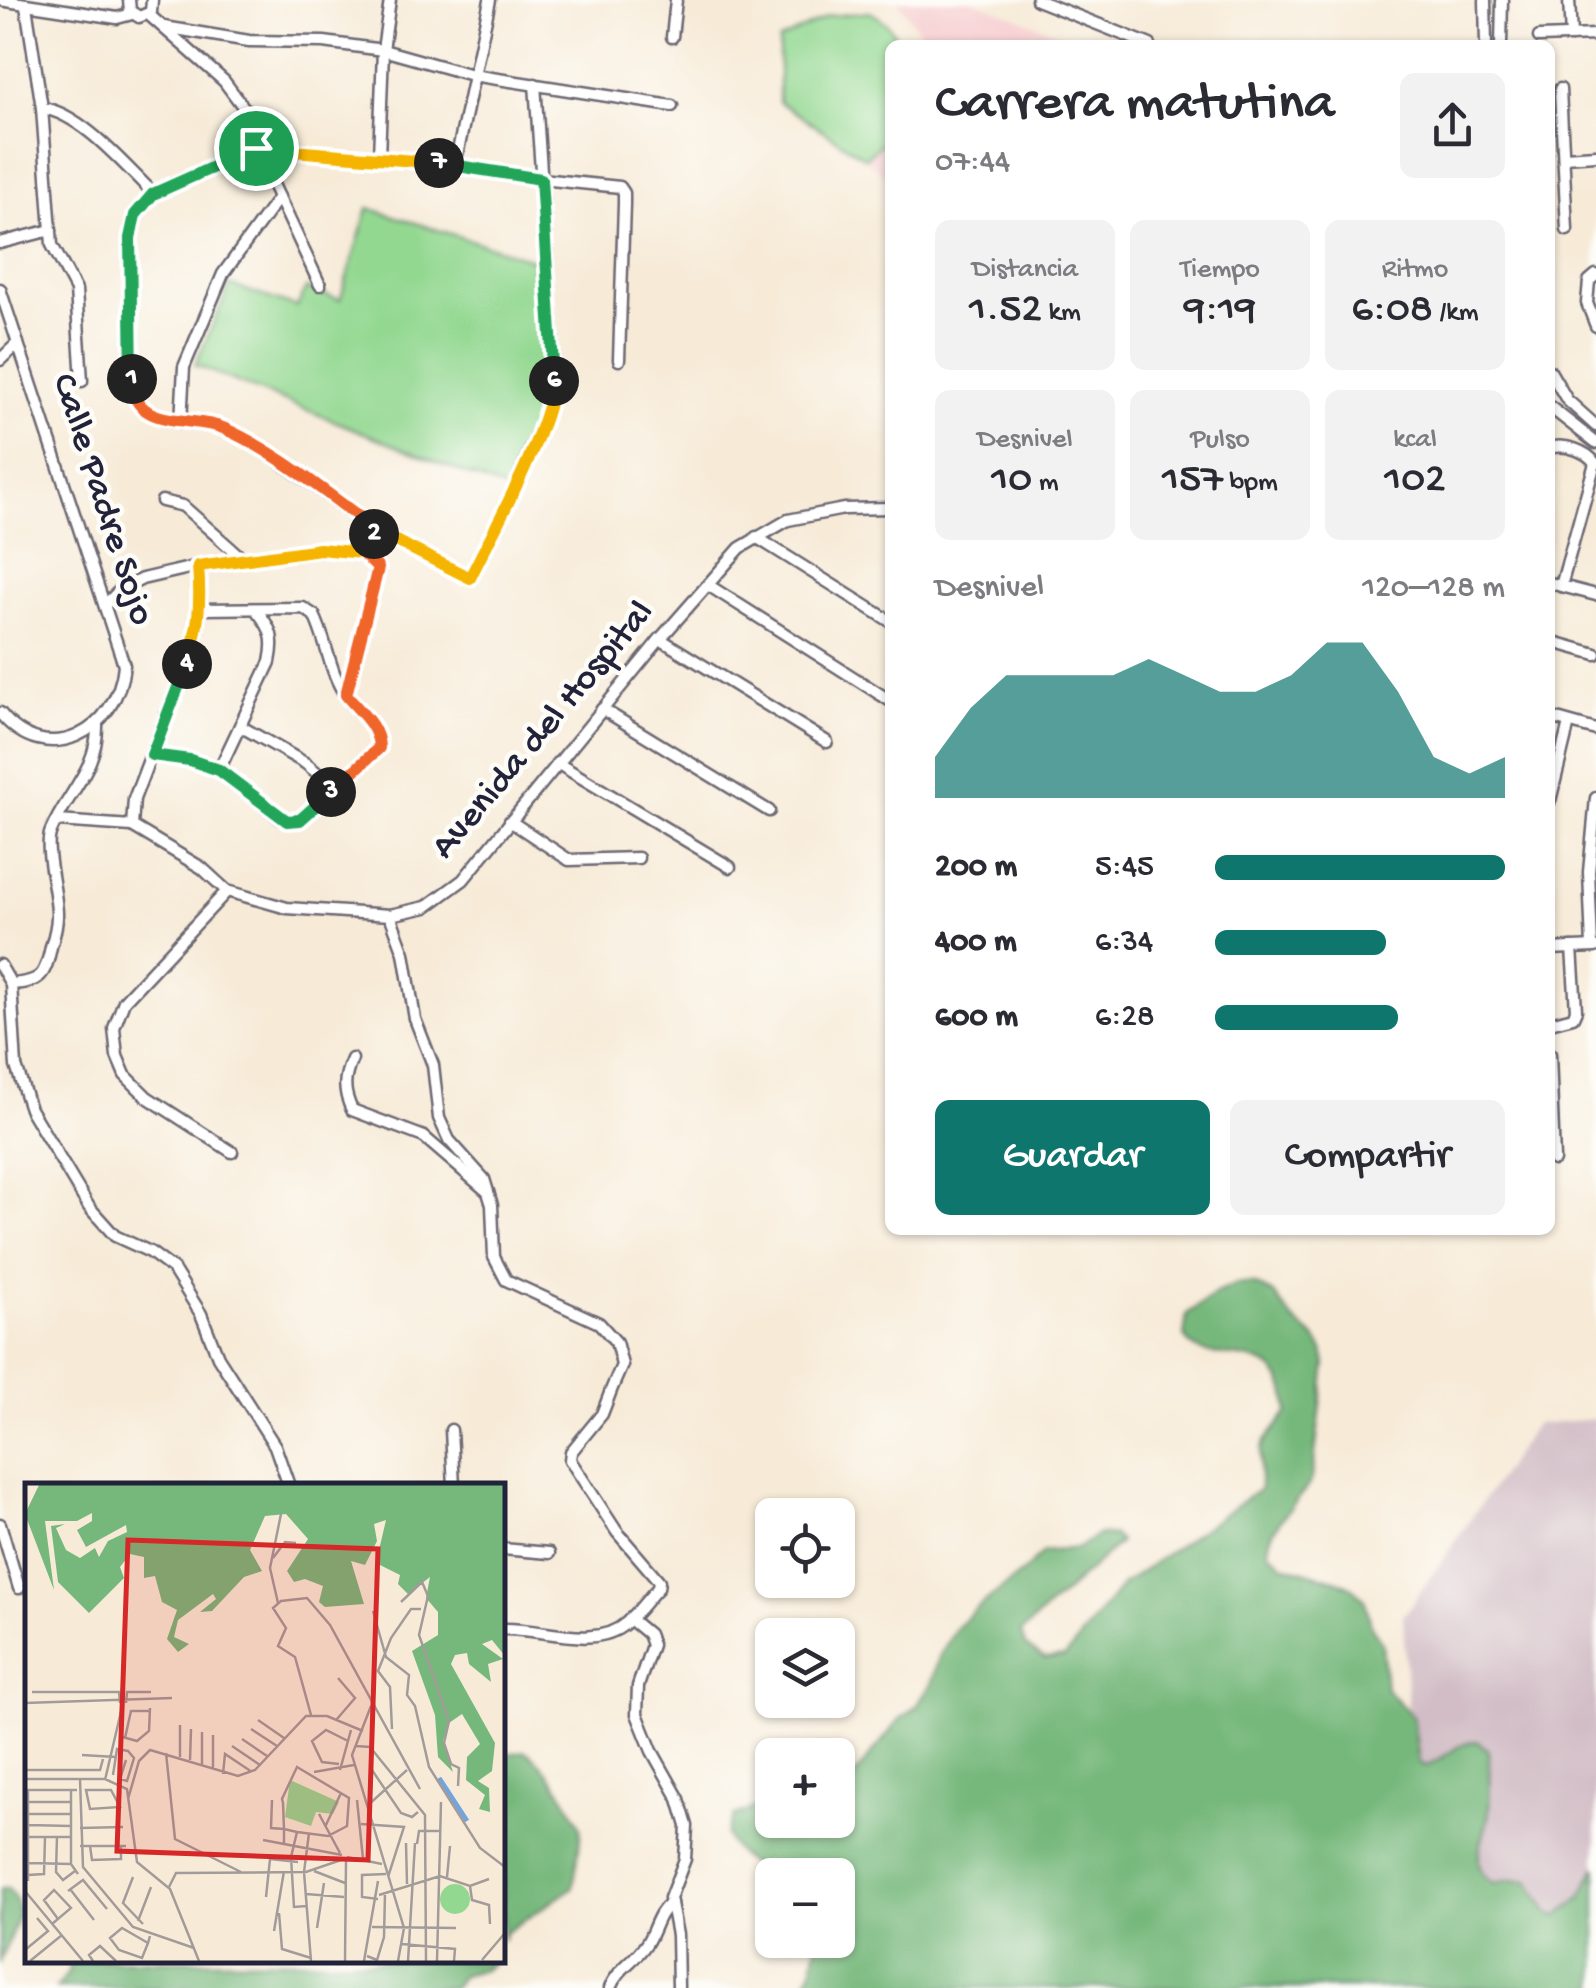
<!DOCTYPE html>
<html lang="es">
<head>
<meta charset="utf-8">
<style>
  :root { --surface:#fff; --page:#f2f2f3; --text:#2b2b33; --muted:#7c7c81; --accent:#0f766e }
  body { margin:0; font-family:"Gochi Hand",sans-serif; background:var(--page); color:var(--text); height:100vh; display:flex; flex-direction:column; font-size:38px; white-space:nowrap }
  * { box-sizing:border-box; margin:0 }
  p { font-size:32px; color:var(--muted) }
  .icon { flex:none; width:55px; height:55px; fill:none; stroke:currentColor; stroke-width:2; stroke-linecap:round; stroke-linejoin:round }
  .map { position:relative; flex:1; overflow:hidden }
  .drawer { position:absolute; left:885px; top:40px; width:670px; height:1195px; display:flex; flex-direction:column; background:var(--surface); border-radius:15px; box-shadow:0 2px 8px #0004 }
  .drawer>* { flex:none }
  .buttons { position:absolute; left:755px; top:1498px; display:grid; gap:20px }
  .buttons a { display:grid; place-items:center; width:100px; height:100px; border-radius:15px; background:var(--surface); box-shadow:0 2px 8px #0004; font-size:50px }
  .pin { position:absolute; display:grid; place-items:center; width:85px; height:85px; color:#fff; margin:-42px; border:5px solid #fff; border-radius:50%; box-shadow:0 2px 10px #0007 }
  .km { position:absolute; width:50px; height:50px; margin:-25px; border-radius:50%; background:#222; color:#fff; font-size:28px; line-height:50px; text-align:center }
  .round { display:grid; place-items:center; flex:none; width:105px; height:105px; border-radius:15px; background:var(--page) }
  .head { display:flex; align-items:center; justify-content:space-between; height:170px; padding:0 50px }
  h1 { font-size:55px; font-weight:600; line-height:75px }
  .metrics { display:grid; grid-template-columns:repeat(3,1fr); gap:15px; height:170px; padding:10px 50px }
  .metrics div { display:grid; align-content:center; border-radius:15px; background:var(--page); text-align:center }
  .metrics b { font-size:42px; font-weight:600 }
  .metrics small { font-size:28px; font-weight:400 }
  .metrics p { font-size:28px }
  .chart { height:280px; padding:20px 50px }
  .chart p { display:flex; justify-content:space-between }
  .chart svg { width:100%; height:180px; margin-top:10px; fill:var(--accent); opacity:.7 }
  .action { display:flex; gap:20px; margin-top:auto; padding:20px 50px }
  .action a { flex:1; height:115px; border-radius:15px; background:var(--accent); color:#fff; font-size:40px; font-weight:600; line-height:115px; text-align:center }
  .action a+a { background:var(--page); color:var(--text) }
  ul { padding:0 50px; list-style:none; font-size:32px }
  li { display:grid; grid-template-columns:160px 120px 1fr; align-items:center; height:75px }
  li i { height:25px; border-radius:12px; background:var(--accent) }
  .map>svg:first-child { display:block }
  .built { fill:#f7cfd2 }
  .industrial { fill:#d2bdc6 }
  .green { fill:#93d891; stroke:#5a7d66; stroke-width:2.5 }
  .forest { fill:#76b87b; stroke:#4c6d5b; stroke-width:2.5 }
  .lines { fill:none; stroke-linecap:round; stroke-linejoin:round }
  .street-casing { stroke:#6d6872; stroke-width:15 }
  .street { stroke:#fff; stroke-width:10 }
  .split-1-casing { stroke:#fff; stroke-width:20 }
  .split-2-casing { stroke:#fff; stroke-width:20 }
  .split-3-casing { stroke:#fff; stroke-width:20 }
  .split-4-casing { stroke:#fff; stroke-width:20 }
  .split-5-casing { stroke:#fff; stroke-width:20 }
  .split-6-casing { stroke:#fff; stroke-width:20 }
  .split-7-casing { stroke:#fff; stroke-width:20 }
  .split-8-casing { stroke:#fff; stroke-width:20 }
  .split-1 { stroke:#22a559; stroke-width:12 }
  .split-2 { stroke:#f0652b; stroke-width:12 }
  .split-3 { stroke:#f0652b; stroke-width:12 }
  .split-4 { stroke:#22a559; stroke-width:12 }
  .split-5 { stroke:#f5b400; stroke-width:12 }
  .split-6 { stroke:#f5b400; stroke-width:12 }
  .split-7 { stroke:#22a559; stroke-width:12 }
  .split-8 { stroke:#f5b400; stroke-width:12 }
  .labels { text-anchor:middle; dominant-baseline:central; stroke-width:9; stroke-linejoin:round; paint-order:stroke }
  .street-label { font-size:38px; fill:#22223b; stroke:#fdfcf7 }
  .inset-river { fill:none; stroke:#73a4de; stroke-width:5 }
  .inset-road { fill:none; stroke:#a29b99; stroke-width:2.5 }
  .view { fill:#d62828; fill-opacity:0.15; stroke:#d62828; stroke-width:5 }
  .inset-edge { fill:none; stroke:#22223b; stroke-width:5 }
</style>
</head>
<body>
<div class="map">
<svg width="1596" height="1988" viewBox="0 0 1596 1988">
  <rect width="100%" height="100%" fill="#fdfcf7"/>
  <filter id="ink" filterUnits="userSpaceOnUse"><feTurbulence type="fractalNoise" baseFrequency=".01" numOctaves="2"/><feDisplacementMap in="SourceGraphic" scale="20" xChannelSelector="R" yChannelSelector="G"/><feConvolveMatrix kernelMatrix="1 2 1 2 8 2 1 2 1" color-interpolation-filters="sRGB"/></filter>
  <filter id="wash" filterUnits="userSpaceOnUse"><feTurbulence type="fractalNoise" baseFrequency=".0048" numOctaves="4" result="noise"/><feDisplacementMap in="SourceGraphic" scale="40" xChannelSelector="R" yChannelSelector="G"/><feGaussianBlur stdDeviation="2.25" result="paint"/><feColorMatrix in="noise" values="0 0 0 0 0 0 0 0 0 0 0 0 0 0 0 0 0 1.4 0 .05"/><feComposite in="paint" operator="in"/></filter>
  <g filter="url(#wash)">
    <rect width="100%" height="100%" fill="#f7ebd8"/>
    <g class="built">
      <polygon points="897,0 972,0 1088,45 930,45"/>
      <polygon points="890,136 890,180 865,158"/>
    </g>
    <polygon class="industrial" points="1596,1419 1596,1988 1423,1988 1403,1617 1536,1424"/>
    <g class="green">
      <path d="M870,12C885,20 894,28 898,45H890V136L865,158L779,102V41L829,16Z"/>
      <polygon points="368,208 534,260 546,378 533,429 511,492 195,365 230,285 297,307 306,288 340,300"/>
    </g>
    <g class="forest">
      <path d="M1236,1284H1253L1274,1294L1293,1320L1315,1338L1323,1350L1326,1364L1312,1479C1300,1503 1269,1522 1268,1551L1284,1565L1338,1581L1353,1588L1364,1598L1372,1628L1382,1643L1386,1689L1413,1717L1419,1763L1426,1766C1445,1759 1456,1743 1477,1741L1488,1751C1490,1769 1490,1791 1489,1809C1489,1833 1463,1866 1494,1884L1507,1880L1529,1881L1548,1912L1556,1916L1580,1899L1596,1867V1988H802L813,1967L818,1940H838V1875C794,1875 746,1881 726,1835L734,1816L772,1802V1820H838V1785L851,1780L899,1720L917,1706L931,1684L939,1657L956,1628L979,1606L1021,1574L1043,1552L1078,1548L1099,1534L1114,1536L1120,1542L1021,1632L1025,1646L1045,1659L1065,1657L1122,1585L1260,1489C1260,1436 1258,1452 1288,1412C1286,1329 1202,1375 1184,1336L1187,1314L1216,1293Z"/>
      <path d="M524,1751C541,1757 574,1808 580,1826C582,1831 575,1881 572,1888L505,1933L503,1941V1755Z"/>
      <path d="M0,1889H8C31,1911 6,1939 0,1964Z"/>
      <polygon points="70,1961 70,1960 494,1961 485,1969 462,1975 453,1988 56,1988 68,1973"/>
    </g>
  </g>
  <g filter="url(#ink)">
    <g class="lines">
      <defs>
        <g id="street">
          <polyline points="0,0 117,18 132,14"/>
          <polyline points="129,0 130,11 139,17 151,12 152,0"/>
          <polyline points="1037,0 1150,45"/>
          <polyline points="1485,0 1486,45"/>
          <polyline points="1569,0 1571,36"/>
          <polyline points="26,6 42,108 52,245 76,290 82,381"/>
          <polyline points="148,14 224,81 247,112 256,148 320,285"/>
          <polyline points="164,27 249,41 324,42 383,50 472,75 672,106"/>
          <polyline points="672,37 676,0"/>
          <polyline points="1539,37 1596,35"/>
          <polyline points="1501,45 1502,0"/>
          <polyline points="535,84 555,372 551,401 508,502 470,578 377,530 252,442 217,426 167,420 144,410 132,389 130,237 135,215 153,193 256,148 455,165 541,179 620,187 624,193 624,204 619,360"/>
          <polyline points="1560,89 1567,230"/>
          <path d="M42,108C81,113 125,166 153,193"/>
          <polyline points="379,157 383,50 390,0"/>
          <polyline points="1564,157 1596,155"/>
          <polyline points="455,165 490,0"/>
          <polyline points="0,243 51,230"/>
          <polyline points="1596,275 1589,281 1587,303 1596,326"/>
          <path d="M0,289L124,665C118,731 47,771 0,713"/>
          <polyline points="0,360 18,343"/>
          <polyline points="1550,371 1567,400 1596,426"/>
          <polyline points="1550,407 1596,443"/>
          <polyline points="181,422 184,367 223,274 279,197"/>
          <path d="M1550,448C1564,443 1587,451 1595,463L1561,586"/>
          <polyline points="162,501 183,506 244,560"/>
          <polyline points="756,537 890,621"/>
          <polyline points="362,553 377,530"/>
          <polyline points="1550,583 1596,595"/>
          <polyline points="708,585 889,700"/>
          <polyline points="105,605 120,590 142,579 198,566 320,549 362,553 377,569 345,695"/>
          <polyline points="660,639 827,742"/>
          <polyline points="1550,641 1596,654"/>
          <polyline points="602,709 769,811"/>
          <polyline points="1550,717 1596,730"/>
          <polyline points="240,726 305,763 336,788"/>
          <path d="M152,755L190,760L219,770L281,819L300,820L379,748C380,725 358,713 346,696C329,672 327,641 314,615L303,608L201,609"/>
          <polyline points="557,763 730,867"/>
          <path d="M219,770L270,662C275,639 272,629 257,611"/>
          <polyline points="1550,801 1569,723"/>
          <polyline points="57,821 132,826 202,868 227,891 287,908 390,915 426,907 463,880 660,639 740,548 788,520 844,509 890,508"/>
          <polyline points="510,821 569,860 638,858"/>
          <polyline points="132,826 134,799 196,637 201,609 198,566"/>
          <polyline points="227,891 124,1001 114,1028 117,1056 125,1075 147,1097 232,1152"/>
          <path d="M390,915L404,953L415,1019L433,1065L439,1118L449,1140L484,1179L492,1205L494,1257L506,1280L599,1323L616,1342L622,1365L612,1388L602,1414L571,1452L570,1460L617,1532L659,1581L658,1588C647,1599 638,1613 626,1623C595,1651 540,1627 502,1629"/>
          <polyline points="1592,947 1589,872 1596,798"/>
          <polyline points="1550,949 1595,947"/>
          <polyline points="0,965 11,984 16,1066 30,1109 89,1207 115,1236 150,1252 173,1269 201,1314 218,1357 275,1446 289,1486"/>
          <path d="M11,984C41,982 45,976 51,947C54,937 57,926 57,916C58,894 43,848 51,831C67,793 98,769 97,725"/>
          <polyline points="1550,1023 1573,1017 1576,1010 1572,948"/>
          <polyline points="1550,1054 1554,1160"/>
          <path d="M352,1059C343,1079 343,1091 352,1110L424,1137L488,1192"/>
          <polyline points="451,1430 454,1486"/>
          <polyline points="0,1524 19,1588"/>
          <polyline points="502,1549 549,1553"/>
          <polyline points="630,1619 648,1634 652,1645 638,1686 637,1714 652,1751 679,1799 687,1826 685,1859 670,1898 677,1935 678,1988"/>
          <path d="M610,1988C618,1968 635,1961 646,1944C655,1931 657,1912 671,1903"/>
        </g>
      </defs>
      <use href="#street" class="street-casing"/>
      <use href="#street" class="street"/>
    </g>
  </g>
  <g class="lines" filter="url(#ink)">
    <defs>
      <polyline id="split-1" points="132,379 130,238 135,215 153,194 256,148"/>
      <path id="split-2" d="M132,379C132,431 191,415 223,428C278,452 328,495 377,530L374,534"/>
      <path id="split-3" d="M331,792L379,748C379,726 359,711 346,695L378,568L362,553L374,534"/>
      <polyline id="split-4" points="187,664 152,755 190,760 219,770 287,821 300,820 331,792"/>
      <path id="split-5" d="M187,664C199,630 201,602 198,566L320,549L362,553L377,530L388,537"/>
      <path id="split-6" d="M388,537L470,578C497,523 545,439 554,381"/>
      <polyline id="split-7" points="439,163 541,179 554,381"/>
      <polyline id="split-8" points="256,148 439,163"/>
    </defs>
    <use href="#split-1" class="split-1-casing"/>
    <use href="#split-2" class="split-2-casing"/>
    <use href="#split-3" class="split-3-casing"/>
    <use href="#split-4" class="split-4-casing"/>
    <use href="#split-5" class="split-5-casing"/>
    <use href="#split-6" class="split-6-casing"/>
    <use href="#split-7" class="split-7-casing"/>
    <use href="#split-8" class="split-8-casing"/>
    <use href="#split-1" class="split-1"/>
    <use href="#split-2" class="split-2"/>
    <use href="#split-3" class="split-3"/>
    <use href="#split-4" class="split-4"/>
    <use href="#split-5" class="split-5"/>
    <use href="#split-6" class="split-6"/>
    <use href="#split-7" class="split-7"/>
    <use href="#split-8" class="split-8"/>
  </g>
  <g class="labels">
    <g class="street-label">
      <text transform="translate(101 500) rotate(72)">Calle Padre Sojo</text>
      <text transform="translate(544 731) rotate(-50)">Avenida del Hospital</text>
    </g>
  </g>
  <g transform="translate(25 1483)">
    <rect width="480" height="480" fill="#f7ebd8"/>
    <path d="M265,297L314,319L308,331L291,329L286,343L260,334ZM415 416a15 15 0 1 1 30 0a15 15 0 1 1-30 0Z" fill="#93d891"/>
    <path d="M14,2H480V173L467,157L457,161L478,176L463,181L466,199L444,181L442,170L430,172L426,181L470,260L467,288L453,298L464,305L465,329L454,326L460,312L441,297L442,274L455,261L437,231L424,240L418,258L428,289L413,274L410,232L387,168L413,152V129L401,115L405,94L383,111L373,101L375,92L351,80L361,37L349,41L352,58L340,82L326,78L339,121L300,124L294,119L298,103L280,96L269,99L262,88L283,56L261,31L240,33L225,67L237,88L219,94L187,128L175,129L191,116L188,111L153,137L149,154L164,161L153,169L142,156L152,127L137,119L130,93L119,95V74L105,71L95,84L99,95L64,130L33,99L26,43L40,41L31,45L41,67L55,75L70,65L74,74L83,58L102,49L101,42L61,64L52,47L67,38V30L52,38H20L29,107L0,31Z" fill="#76b87b"/>
    <path class="inset-river" d="M414,295L442,338"/>
    <path class="inset-road" d="M248,75L260,59L271,60M376,119L397,99L403,113L394,152L424,238L419,260L426,281L434,285L433,303M253,120L245,85L256,31M348,128L361,174L384,192L382,212L390,223L404,284L455,365L480,384M7,209H94L95,220M0,220L147,215M101,220L102,209H126M346,223L327,272L379,445L373,478M286,232L270,174L253,163L261,145L248,125L256,118L282,115L305,142L395,306M312,236L330,215L313,195M233,237L259,255M226,246L252,263M367,246L365,204L353,188L366,155L386,126H396M177,249V281M94,253L112,258L124,248L125,225M100,255L106,228H125M217,256L242,273M207,263L235,282M331,263L345,264L400,332L401,478M141,270L150,356L216,389M57,272L91,274M155,274V242M165,277L166,246M314,281L297,279L287,258L301,247L323,258M188,286V252M0,287H75L78,276M315,287L326,247M347,287L376,330L387,334L393,329M289,289L329,282M198,291L200,271L227,289M88,292L92,266L103,268L109,275L102,298L95,296L101,277M0,296H80L102,306L112,379L145,406L174,478M55,296L58,384L108,444L169,465M80,297L98,220M46,307V381L53,391M61,307H86L95,324L65,326ZM103,316L114,278L125,267L213,293L230,287L281,233H302L338,248M247,317L246,345L259,346L272,349L303,353L322,343L324,315L272,284L257,316L258,320L259,346V361M332,317L338,376M3,319H46M342,323L382,287M3,331H46M294,331L315,370M336,341L379,344L363,394M3,342L46,343M300,344L316,310M55,345L98,344M272,349L266,374L269,424L282,423M284,350L279,389L286,478M3,354H46M32,354L31,389L38,397L50,388M238,357L317,372M381,360L382,401M392,361L394,348H416M55,363H101M65,363L67,377L96,376V363M322,374L357,381M3,380L46,381M289,388L320,400M3,392L19,391L20,354M108,394L98,420L118,441M422,394L425,363M3,398V307H52M445,403L447,417L464,422L465,441M144,404L151,390L281,389L319,376M45,406L69,437M0,408L58,478M43,408L58,397L82,426M281,411L319,414M354,412L415,393L445,403L464,396M241,414L245,376L273,379M353,416L337,414V392L361,391M254,430L257,466L286,475M113,438L126,404M27,441L46,425L29,407L19,417L33,436M347,444L431,445M292,445L299,400M249,448L259,388M123,460L97,445L85,455L94,467L117,475L123,460L125,453M377,461L430,466L429,478M0,467L23,448L12,435M342,473L352,477L359,454L360,410M457,477L480,450M5,478L37,452M68,478L64,472L75,463L91,478M320,478L321,377M339,478L353,398M383,478L390,360M412,478L416,319"/>
    <path class="view" d="M103,57L353,66L343,377L92,368Z"/>
    <rect width="480" height="480" class="inset-edge"/>
  </g>
</svg>
<div class="buttons">
<a><svg class="icon" aria-label="locate" viewBox="0 0 24 24"><circle cx="12" cy="12" r="6"/><path d="M12 2v4M12 18v4M2 12h4M18 12h4"/></svg></a>
<a><svg class="icon" aria-label="layers" viewBox="0 0 24 24"><path d="M12 4l9 5-9 5-9-5zM3 14l9 5 9-5"/></svg></a>
<a>+</a>
<a>−</a>
</div>
<div class="pin" style="left:256px;top:148px;background:#1e9e55"><svg class="icon" aria-label="arrive" viewBox="0 0 24 24"><path d="M6 21V4h12l-3 4 3 4H6"/></svg></div>
<b class="km" style="left:132px;top:379px">1</b>
<b class="km" style="left:374px;top:534px">2</b>
<b class="km" style="left:331px;top:792px">3</b>
<b class="km" style="left:187px;top:664px">4</b>
<b class="km" style="left:554px;top:381px">6</b>
<b class="km" style="left:439px;top:163px">7</b>
<section class="drawer">
<div class="head"><div><h1>Carrera matutina</h1><p>07:44</p></div><a class="round"><svg class="icon" aria-label="share" viewBox="0 0 24 24"><path d="M12 15V3M7 8l5-5 5 5M5 13v7h14v-7"/></svg></a></div>
<div class="metrics">
<div><p>Distancia</p><b>1.52<small> km</small></b></div>
<div><p>Tiempo</p><b>9:19</b></div>
<div><p>Ritmo</p><b>6:08<small> /km</small></b></div>
</div>
<div class="metrics">
<div><p>Desnivel</p><b>10<small> m</small></b></div>
<div><p>Pulso</p><b>157<small> bpm</small></b></div>
<div><p>kcal</p><b>102</b></div>
</div>
<div class="chart"><p><span>Desnivel</span>120–128 m</p>
<svg viewBox="0 0 160 44" preserveAspectRatio="none"><path d="M0 44V34L10 22L20 14L30 14L40 14L50 14L60 10L70 14L80 18L90 18L100 14L110 6L120 6L130 18L140 34L150 38L160 34V44z"/></svg>
</div>
<ul>
<li><b>200 m</b>5:45<i style="width:100%"></i></li>
<li><b>400 m</b>6:34<i style="width:59%"></i></li>
<li><b>600 m</b>6:28<i style="width:63%"></i></li>
</ul>
<div class="action"><a>Guardar</a><a>Compartir</a></div>
</section>
</div>
</body>
</html>
